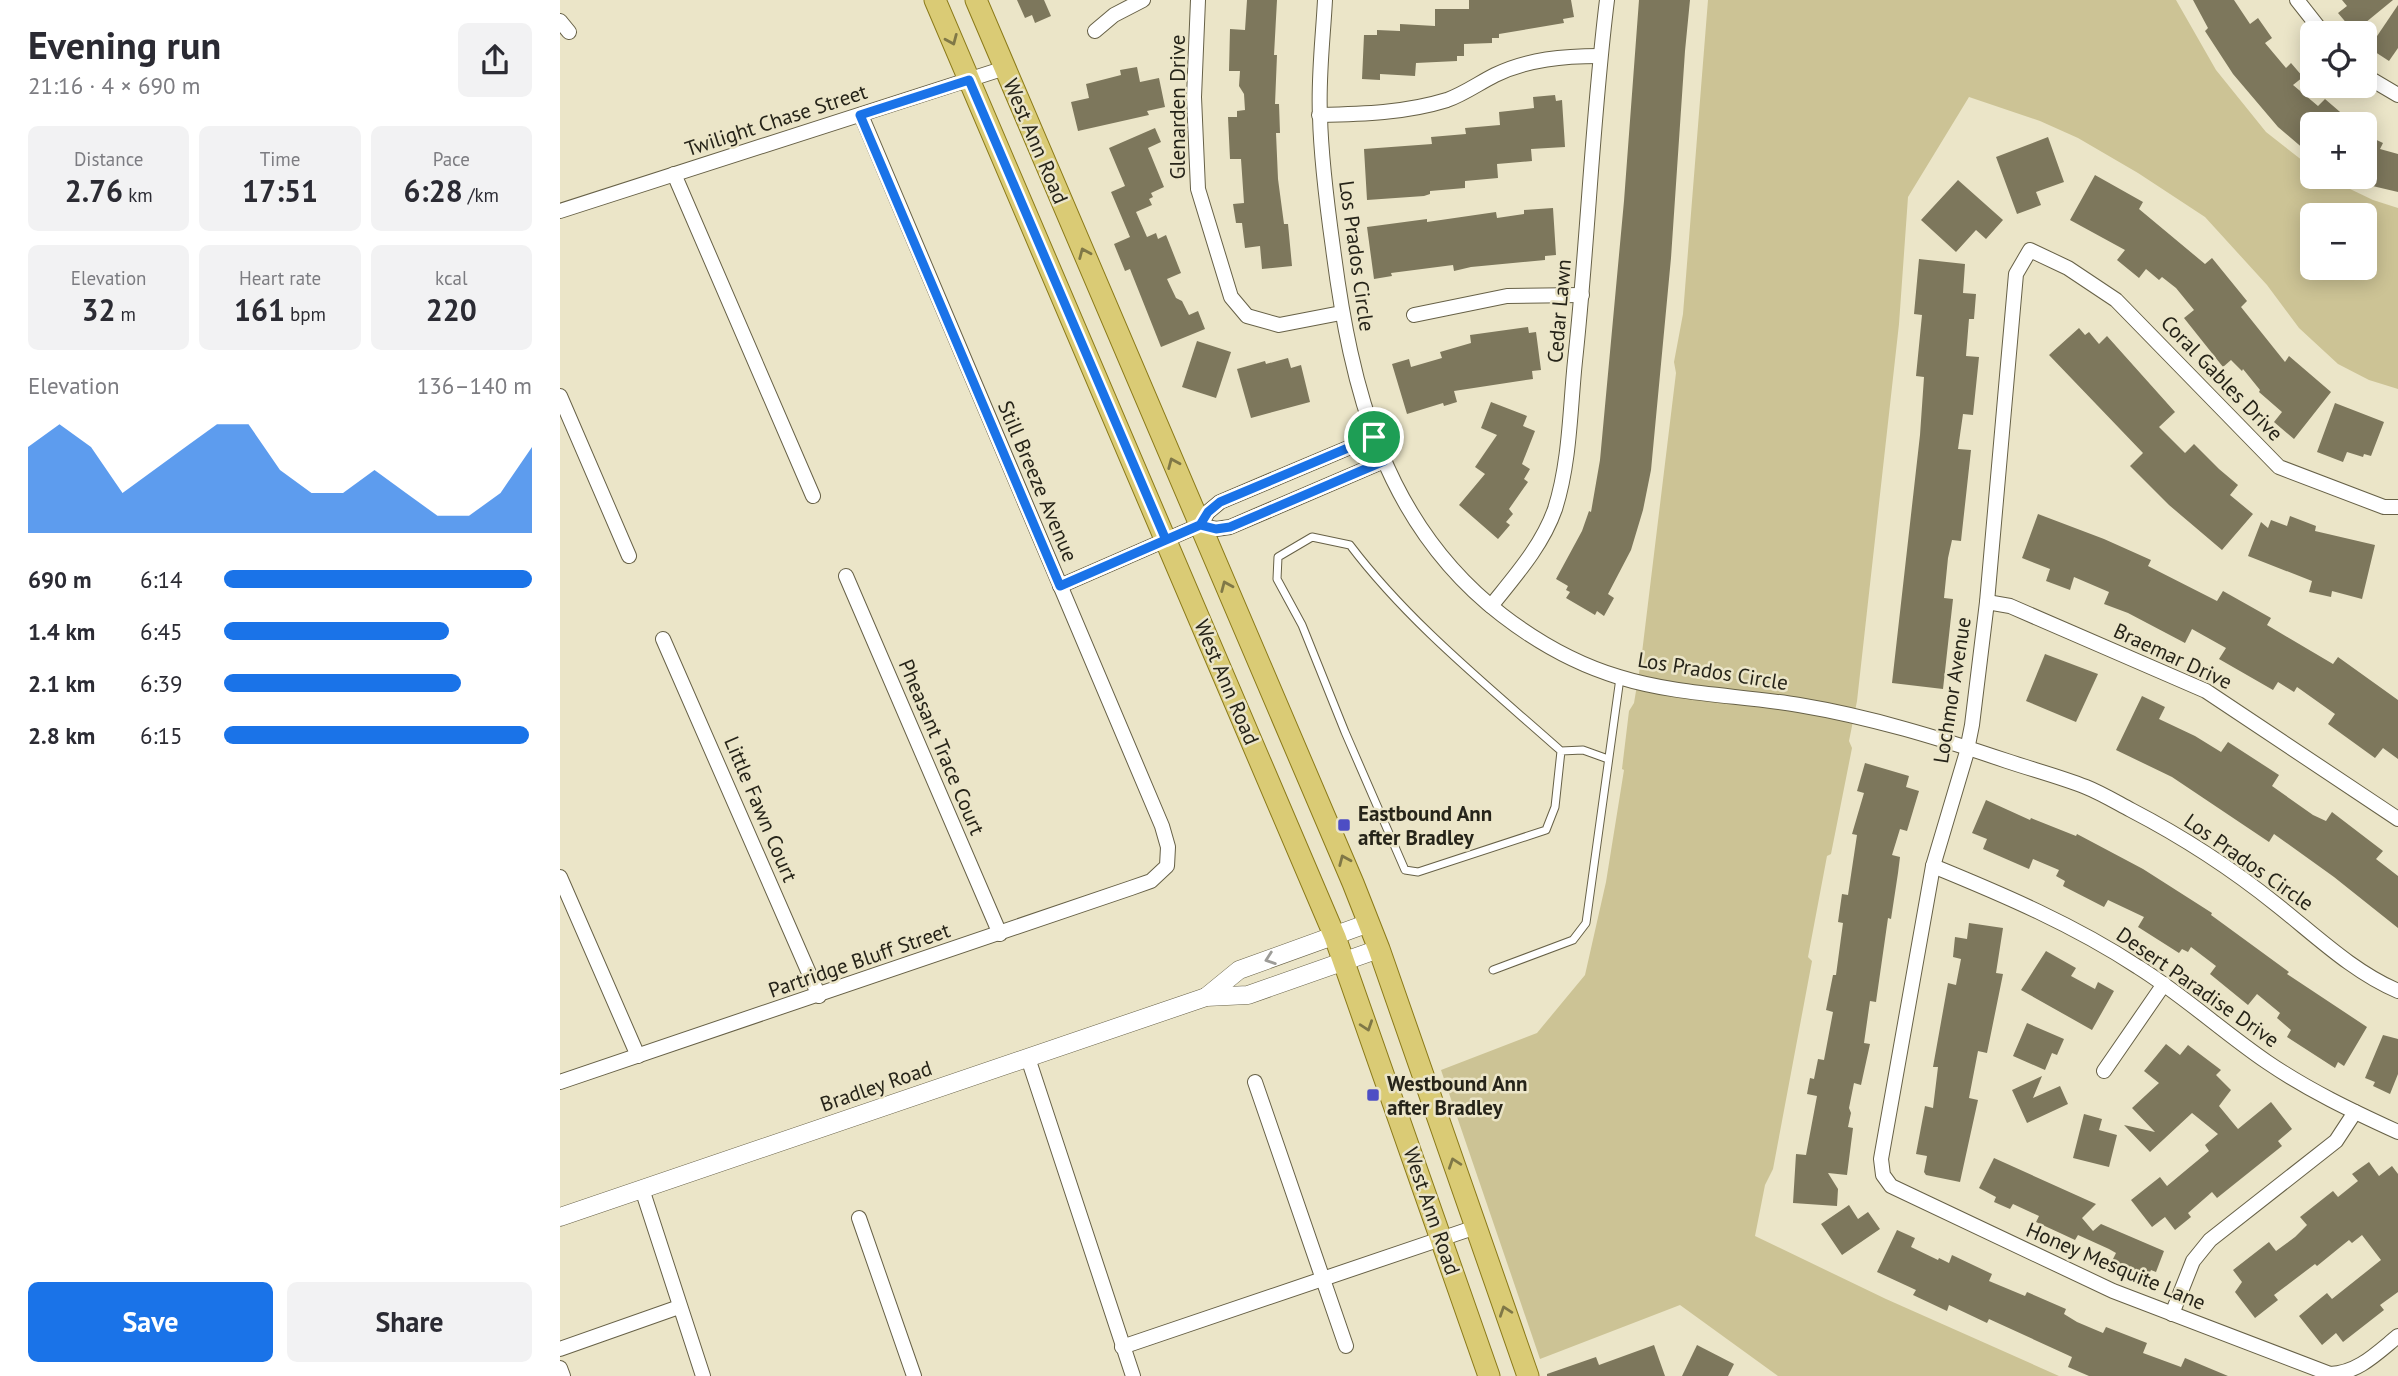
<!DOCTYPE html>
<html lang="en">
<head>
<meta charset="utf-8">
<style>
  :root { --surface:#fff; --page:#f2f2f3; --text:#2b2b33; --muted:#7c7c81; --accent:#1a73e8 }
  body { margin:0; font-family:"PT Sans",sans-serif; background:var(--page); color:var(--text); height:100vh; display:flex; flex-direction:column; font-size:26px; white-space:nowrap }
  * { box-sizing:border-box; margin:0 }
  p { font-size:23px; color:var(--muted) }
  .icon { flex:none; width:38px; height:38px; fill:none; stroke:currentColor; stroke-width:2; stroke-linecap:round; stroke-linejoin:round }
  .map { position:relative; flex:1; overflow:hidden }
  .panel { display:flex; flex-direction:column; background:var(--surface); width:560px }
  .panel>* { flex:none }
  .controls { position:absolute; left:1740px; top:21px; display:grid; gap:14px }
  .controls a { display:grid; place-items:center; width:77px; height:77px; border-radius:10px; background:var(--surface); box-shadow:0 4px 18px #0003; font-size:35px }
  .pin { position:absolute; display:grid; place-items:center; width:60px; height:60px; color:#fff; margin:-30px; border:4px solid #fff; border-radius:50%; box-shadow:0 2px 7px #0007 }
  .round { display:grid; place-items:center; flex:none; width:74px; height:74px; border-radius:10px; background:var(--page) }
  .summary { display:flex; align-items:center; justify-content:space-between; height:119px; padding:0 28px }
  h1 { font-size:38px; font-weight:600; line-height:52px }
  .stats { display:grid; grid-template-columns:repeat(3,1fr); gap:10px; height:119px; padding:7px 28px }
  .stats div { display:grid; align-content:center; border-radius:10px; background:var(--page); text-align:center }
  .stats b { font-size:30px; font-weight:600 }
  .stats small { font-size:19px; font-weight:400 }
  .stats p { font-size:19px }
  .chart { height:196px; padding:14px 28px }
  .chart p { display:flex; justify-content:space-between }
  .chart svg { width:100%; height:126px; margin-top:7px; fill:var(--accent); opacity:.7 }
  .cta { display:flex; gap:14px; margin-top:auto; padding:14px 28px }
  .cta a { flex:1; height:80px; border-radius:10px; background:var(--accent); color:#fff; font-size:28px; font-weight:600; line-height:80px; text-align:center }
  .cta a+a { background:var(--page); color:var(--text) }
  ul { padding:0 28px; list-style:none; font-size:23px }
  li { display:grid; grid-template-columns:112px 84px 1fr; align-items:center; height:52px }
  li i { height:18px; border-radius:9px; background:var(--accent) }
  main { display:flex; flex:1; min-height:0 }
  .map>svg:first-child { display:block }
  .green { fill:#ccc395; fill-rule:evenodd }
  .building { fill:#7d775c }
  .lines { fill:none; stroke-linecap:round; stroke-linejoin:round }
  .service-casing { stroke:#676147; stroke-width:9 }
  .minor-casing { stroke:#676147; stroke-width:16 }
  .tertiary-casing { stroke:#676147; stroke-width:19 }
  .primary-casing { stroke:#8b7a19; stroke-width:23 }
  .service { stroke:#fff; stroke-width:7 }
  .minor { stroke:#fff; stroke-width:14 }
  .tertiary { stroke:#fff; stroke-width:18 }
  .primary { stroke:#dacb75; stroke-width:21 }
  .oneway { stroke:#807847 }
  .oneway2 { stroke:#9d9c98 }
  .route-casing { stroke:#fff; stroke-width:14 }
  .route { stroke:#1a73e8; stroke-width:9 }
  .poi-dot { fill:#4d4ec4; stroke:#ebe5c8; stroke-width:2.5 }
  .labels { text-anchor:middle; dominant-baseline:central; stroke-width:5; stroke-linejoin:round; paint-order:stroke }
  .street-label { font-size:21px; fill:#262419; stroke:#ebe5c8 }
  .poi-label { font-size:21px; font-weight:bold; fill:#262419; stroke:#ebe5c8; text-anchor:start }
</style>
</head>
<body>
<main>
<section class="panel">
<div class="summary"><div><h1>Evening run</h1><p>21:16 · 4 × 690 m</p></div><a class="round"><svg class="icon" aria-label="share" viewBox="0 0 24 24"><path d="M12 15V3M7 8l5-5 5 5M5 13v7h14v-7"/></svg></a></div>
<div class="stats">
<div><p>Distance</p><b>2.76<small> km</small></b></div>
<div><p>Time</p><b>17:51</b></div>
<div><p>Pace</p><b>6:28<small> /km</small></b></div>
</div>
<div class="stats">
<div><p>Elevation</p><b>32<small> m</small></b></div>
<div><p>Heart rate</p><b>161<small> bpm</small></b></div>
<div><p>kcal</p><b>220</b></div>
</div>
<div class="chart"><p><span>Elevation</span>136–140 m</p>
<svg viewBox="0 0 160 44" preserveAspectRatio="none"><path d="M0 44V14L10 6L20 14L30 30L40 22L50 14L60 6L70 6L80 22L90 30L100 30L110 22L120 30L130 38L140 38L150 30L160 14V44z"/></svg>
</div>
<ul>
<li><b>690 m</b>6:14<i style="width:100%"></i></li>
<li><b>1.4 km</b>6:45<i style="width:73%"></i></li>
<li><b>2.1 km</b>6:39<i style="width:77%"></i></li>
<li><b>2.8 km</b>6:15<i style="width:99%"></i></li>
</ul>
<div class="cta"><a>Save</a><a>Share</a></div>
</section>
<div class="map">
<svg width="1838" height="1376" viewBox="0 0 1838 1376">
  <rect width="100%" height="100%" fill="#ebe5c8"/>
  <path class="green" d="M1148,0H1616L1656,70L1706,132L1752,168V177H1765L1813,200L1838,208V389L1809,380L1778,364L1739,328L1707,285L1645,217L1578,173L1518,138L1480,121L1409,97L1348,197L1339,324L1297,701L1289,741L1292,748L1271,854L1267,856L1248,957L1252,961L1213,1169L1205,1185L1195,1236L1326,1299L1499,1376H1218L1120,1305L980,1359L881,1070L977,1033L1025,975L1046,882L1064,770L1062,769L1069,711L1074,703L1081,661L1116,373L1114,362L1123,314ZM1752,215H1804V268H1752Z"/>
  <g class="building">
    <polygon points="457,0 484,0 491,16 475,23 472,15 465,18"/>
    <polygon points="687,0 717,0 714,55 717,55 715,104 719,104 720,133 716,133 718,179 724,224 728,224 732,266 702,269 700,246 685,248 682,223 676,223 673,204 684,203 681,159 670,159 668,117 677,117 677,111 685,110 684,94 679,86 680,71 669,71 670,29 685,30"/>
    <polygon points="909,0 1011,0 1014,17 1003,19 1004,23 939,34 939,38 932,38 932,43 904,44 904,56 897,56 897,61 856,63 855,76 820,74 820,80 802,79 804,35 817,35 817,30 840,31 840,24 875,26 875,9 909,9"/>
    <polygon points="1079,0 1130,0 1125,51 1111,258 1091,470 1083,510 1071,550 1048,594 1054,598 1044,616 1037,611 1035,615 1006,598 1010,592 1006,590 1008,586 996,579 1022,531 1029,511 1031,512 1040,460 1064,201"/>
    <polygon points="1633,0 1674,0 1690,24 1698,18 1712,38 1705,43 1726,68 1731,63 1743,77 1733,85 1758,106 1765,99 1794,124 1752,124 1752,156 1718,127 1673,74 1645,31 1648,28"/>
    <polygon points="1782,0 1833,0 1794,32 1778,13 1787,6"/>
    <polygon points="1838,5 1838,48 1829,61 1809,48"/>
    <polygon points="577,67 580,82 599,78 605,107 587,111 589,115 518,131 511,102 529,98 526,84 561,75 560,70"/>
    <polygon points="995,95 996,101 1002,100 1005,147 971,149 972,161 937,164 938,178 905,181 905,188 870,191 870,194 864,196 807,200 804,149 872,144 871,137 906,134 905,128 940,125 939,112 974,108 973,97"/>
    <polygon points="595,128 601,142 588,148 604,187 591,193 593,197 589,199 592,205 576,212 587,237 596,233 598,239 606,235 621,273 607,279 616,298 622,301 629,315 638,311 645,329 601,347 570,269 565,271 554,244 570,237 551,192 565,186 549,148"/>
    <polygon points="1804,134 1823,143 1820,149 1838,154 1838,192 1804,184"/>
    <polygon points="1488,137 1504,182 1476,192 1481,205 1457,214 1436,157"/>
    <polygon points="1535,175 1583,202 1579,209 1645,264 1652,258 1687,301 1681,307 1725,362 1729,356 1771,392 1734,439 1714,422 1722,412 1699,392 1700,390 1683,369 1682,371 1671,360 1663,367 1624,318 1634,310 1616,288 1602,277 1599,280 1586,269 1579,278 1557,260 1565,250 1510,220"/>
    <polygon points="1398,180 1443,220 1426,239 1416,230 1396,252 1361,220"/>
    <polygon points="993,208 996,255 985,256 985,260 911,267 894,271 893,265 831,273 832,276 814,279 807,227 867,219 867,222 936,212 937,218 964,214 964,210"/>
    <polygon points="1359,259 1405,264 1403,293 1416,294 1414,319 1409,319 1406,356 1419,357 1413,415 1403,414 1398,449 1411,450 1401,541 1392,540 1388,558 1384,598 1393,599 1383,689 1332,683 1360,435 1364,377 1356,376 1362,315 1354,314"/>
    <polygon points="968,327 969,333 976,332 981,370 972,371 973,379 894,391 897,402 884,406 883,403 847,414 832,364 849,359 851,367 882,358 880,352 911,343 910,335"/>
    <polygon points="1519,328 1525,335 1529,332 1539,344 1547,336 1615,412 1599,427 1625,453 1634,444 1659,469 1678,485 1670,495 1693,514 1662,550 1609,505 1570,466 1583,453 1489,355"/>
    <polygon points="637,341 671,352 656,398 622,387"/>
    <polygon points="728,358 731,368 741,365 750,402 691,418 677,369 705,361 706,364"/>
    <polygon points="931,402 967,416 963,426 975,431 962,464 970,469 964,479 968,482 949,509 953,514 946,522 950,525 938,539 899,505 925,474 915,467 937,435 921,428"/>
    <polygon points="1775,403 1824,422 1811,456 1804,454 1803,457 1787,452 1783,462 1757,452"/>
    <polygon points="1478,514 1544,539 1591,560 1588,566 1657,601 1663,591 1711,618 1707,625 1773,664 1778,657 1838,700 1838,759 1823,748 1815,758 1768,724 1775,714 1737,687 1734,692 1718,682 1713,690 1659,659 1666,648 1632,629 1625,643 1568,613 1544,604 1549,592 1514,577 1510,590 1486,581 1490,569 1462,558"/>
    <polygon points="1730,516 1756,526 1755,531 1815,545 1802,599 1772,591 1771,597 1749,592 1752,581 1688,556 1701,522 1708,528 1711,520 1727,526"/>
    <polygon points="1485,654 1538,674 1516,722 1466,701"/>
    <polygon points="1582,696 1605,707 1599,719 1635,736 1661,752 1668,742 1719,775 1712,786 1753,815 1766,821 1772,812 1823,851 1816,859 1838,876 1838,928 1774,877 1714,834 1709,842 1612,777 1556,750"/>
    <polygon points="1305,763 1349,776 1346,787 1359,791 1347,831 1340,829 1332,855 1340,857 1338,873 1331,919 1328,918 1316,1002 1310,1001 1304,1043 1310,1044 1301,1085 1294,1083 1289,1108 1291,1113 1288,1127 1293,1128 1287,1175 1268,1173 1278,1189 1277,1206 1233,1203 1236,1154 1246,1155 1257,1096 1247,1094 1250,1078 1254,1079 1258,1059 1264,1060 1273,1012 1266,1010 1273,975 1276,975 1283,923 1278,922 1282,894 1288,895 1297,835 1292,834 1304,793 1297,791"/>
    <polygon points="1426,800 1470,820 1471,818 1516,836 1517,834 1583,869 1652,913 1651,915 1729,972 1727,974 1807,1027 1784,1066 1778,1062 1775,1068 1727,1037 1731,1030 1717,1018 1720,1013 1697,994 1688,1005 1650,974 1656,966 1631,947 1628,952 1622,949 1619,953 1578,927 1584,917 1548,900 1544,907 1503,886 1505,881 1496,876 1499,870 1473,859 1469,869 1423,849 1427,839 1412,833"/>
    <polygon points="1409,923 1443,928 1436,973 1443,974 1427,1053 1418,1051 1409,1098 1418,1100 1400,1182 1366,1175 1364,1172 1367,1156 1356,1154 1365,1106 1373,1108 1378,1067 1373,1067 1388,983 1396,985 1401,959 1393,957 1395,937 1407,939"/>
    <polygon points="1486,951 1516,968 1511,976 1535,989 1538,982 1554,991 1532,1030 1461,990"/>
    <polygon points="1467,1023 1504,1039 1497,1055 1492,1053 1485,1070 1453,1056"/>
    <polygon points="1823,1035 1838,1039 1838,1074 1830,1094 1813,1086 1815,1082 1805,1078"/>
    <polygon points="1606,1044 1620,1055 1628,1045 1661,1070 1656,1075 1671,1090 1659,1106 1678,1129 1711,1102 1732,1129 1718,1141 1722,1146 1657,1198 1652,1192 1628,1213 1631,1217 1615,1230 1605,1217 1592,1227 1571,1200 1600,1177 1607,1186 1649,1151 1645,1145 1658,1134 1632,1113 1590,1152 1564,1125 1595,1132 1572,1108 1599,1083 1584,1071"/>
    <polygon points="1482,1076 1473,1098 1500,1086 1508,1104 1467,1123 1452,1090"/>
    <polygon points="1524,1114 1542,1119 1539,1130 1557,1135 1549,1167 1513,1158"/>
    <polygon points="1434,1158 1536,1204 1522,1218 1533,1231 1541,1224 1604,1251 1596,1272 1591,1270 1588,1276 1552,1261 1556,1253 1549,1249 1518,1235 1515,1240 1500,1233 1476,1222 1479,1216 1453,1204 1450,1209 1434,1202 1436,1197 1419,1188"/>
    <polygon points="1809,1162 1819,1176 1832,1166 1838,1174 1838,1292 1820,1305 1824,1310 1783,1342 1776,1333 1762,1345 1739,1316 1767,1293 1772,1299 1821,1260 1802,1235 1792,1243 1789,1240 1757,1266 1755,1264 1714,1295 1718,1300 1695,1318 1675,1292 1682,1282 1673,1270 1709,1242 1716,1251 1735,1237 1747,1225 1740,1217 1773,1191 1778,1197 1798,1181 1792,1174"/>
    <polygon points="1289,1205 1298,1219 1308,1212 1320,1229 1282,1255 1261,1224"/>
    <polygon points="1337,1230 1355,1238 1351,1247 1378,1260 1379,1258 1389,1263 1392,1255 1432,1274 1429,1281 1465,1296 1467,1292 1506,1309 1504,1314 1517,1322 1543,1333 1546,1327 1587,1343 1583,1353 1621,1367 1625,1358 1668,1376 1529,1376 1508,1367 1512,1357 1429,1319 1427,1323 1389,1305 1387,1311 1353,1295 1356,1290 1317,1272"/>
    <polygon points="1094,1345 1105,1376 987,1376 987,1374 1036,1357 1039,1365"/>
    <polygon points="1137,1345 1174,1364 1168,1376 1122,1376"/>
  </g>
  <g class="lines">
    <defs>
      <g id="service">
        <path d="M1001,751L995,807L986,830L858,872L845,870L785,732L742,625L717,579L718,557L752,537L790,545C849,623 928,686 1001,751L1023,750L1048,759"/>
        <polyline points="933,970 1013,940 1026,923 1060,678"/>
      </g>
      <g id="minor">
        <polyline points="638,0 634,97 638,189 671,297 687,316 719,325 781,313"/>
        <path d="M765,0C763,38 758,78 760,116C761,160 767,205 773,248C791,389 824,524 942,615C977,642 1016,664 1059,677C1117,695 1179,695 1239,705C1311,717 1379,738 1447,761C1474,770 1501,777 1526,787C1541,793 1556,802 1571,810C1623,837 1671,868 1717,905C1755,935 1793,972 1838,991"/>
        <polyline points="1737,0 1763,33"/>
        <polyline points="0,21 9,32"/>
        <polyline points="535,31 554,15 583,0"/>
        <polyline points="1804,75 1838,95"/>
        <path d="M759,115C803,114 845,113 887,100C904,94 919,83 935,75C968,59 1004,56 1040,56"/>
        <polyline points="114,174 253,496"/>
        <polyline points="0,211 445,68"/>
        <polyline points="854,315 947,296 1022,295"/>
        <polyline points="0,396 69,556"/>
        <path d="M1838,507H1824L1719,467L1556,300L1508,268L1470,250L1456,274L1427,602L1412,725L1406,755L1373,866L1321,1159L1323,1175L1331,1186L1553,1291L1770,1374C1798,1373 1817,1353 1838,1336"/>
        <polyline points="640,525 656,529 670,527 824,461"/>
        <polyline points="286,576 440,934"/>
        <polyline points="500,586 640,525 648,512 660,502 814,437"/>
        <polyline points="1427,602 1450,606 1646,691 1838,819"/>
        <path d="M931,606C955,576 982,546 995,509C1010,462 1010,409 1015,361C1028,241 1032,120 1047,0"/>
        <polyline points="103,639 259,996"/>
        <path d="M1373,866C1444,895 1514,925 1578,967C1623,995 1663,1032 1707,1062C1748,1090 1792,1111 1838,1132"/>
        <polyline points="0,877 78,1056"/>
        <polyline points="468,1058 573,1376"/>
        <polyline points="1544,1071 1604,984"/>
        <polyline points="0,1082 571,888 591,881 607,866 608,847 602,826 301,115"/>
        <polyline points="695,1082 786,1346"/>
        <polyline points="82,1189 143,1376"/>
        <polyline points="299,1218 354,1376"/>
        <polyline points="1612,1314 1633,1261 1650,1240 1776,1141 1795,1112"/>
        <polyline points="562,1347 916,1227"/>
        <polyline points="0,1349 119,1307"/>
        <polyline points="0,1368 3,1376"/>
      </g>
      <g id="tertiary">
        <polyline points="646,997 679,970 809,923"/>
        <polyline points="0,1217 646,997 688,995 819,949"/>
      </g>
      <g id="primary">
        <polyline points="375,0 775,937 929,1376"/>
        <polyline points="416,0 793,883 819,949 968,1376"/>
      </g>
    </defs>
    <use href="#service" class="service-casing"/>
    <use href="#minor" class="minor-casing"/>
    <use href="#tertiary" class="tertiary-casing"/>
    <use href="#primary" class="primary-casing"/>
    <use href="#service" class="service"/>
    <use href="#minor" class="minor"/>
    <use href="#tertiary" class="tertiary"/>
    <use href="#primary" class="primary"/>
  </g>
  <defs><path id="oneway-chevron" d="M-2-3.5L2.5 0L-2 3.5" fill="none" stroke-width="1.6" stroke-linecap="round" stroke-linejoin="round" transform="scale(1.75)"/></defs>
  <g class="oneway">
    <use href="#oneway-chevron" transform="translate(392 40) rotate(67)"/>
    <use href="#oneway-chevron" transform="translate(524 253) rotate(-113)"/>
    <use href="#oneway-chevron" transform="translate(613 463) rotate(-113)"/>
    <use href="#oneway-chevron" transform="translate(666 586) rotate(-113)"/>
    <use href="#oneway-chevron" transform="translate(784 860) rotate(-113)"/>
    <use href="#oneway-chevron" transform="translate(807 1026) rotate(71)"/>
    <use href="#oneway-chevron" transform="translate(894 1163) rotate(-109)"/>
    <use href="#oneway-chevron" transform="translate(945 1311) rotate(-109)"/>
  </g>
  <use class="oneway2" href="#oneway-chevron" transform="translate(710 959) rotate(161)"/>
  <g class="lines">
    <defs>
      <polyline id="route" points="814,437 660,502 648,512 640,525 606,540 409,80 300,115 500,586 640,525 656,529 670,527 824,461 814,437"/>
    </defs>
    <use href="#route" class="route-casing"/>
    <use href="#route" class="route"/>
  </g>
  <g class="poi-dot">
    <rect x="777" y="818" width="14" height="14" rx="3.5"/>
    <rect x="806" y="1088" width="14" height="14" rx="3.5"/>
  </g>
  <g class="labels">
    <g class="street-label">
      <text transform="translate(617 107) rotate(-90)">Glenarden Drive</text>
      <text transform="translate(216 120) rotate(-18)">Twilight Chase Street</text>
      <text transform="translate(476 141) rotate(67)">West Ann Road</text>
      <text transform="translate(797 256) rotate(82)">Los Prados Circle</text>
      <text transform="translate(999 311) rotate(-85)">Cedar Lawn</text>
      <text transform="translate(1662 378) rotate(46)">Coral Gables Drive</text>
      <text transform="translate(478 481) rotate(67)">Still Breeze Avenue</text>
      <text transform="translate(1613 656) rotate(25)">Braemar Drive</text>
      <text transform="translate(1153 671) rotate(9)">Los Prados Circle</text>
      <text transform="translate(667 682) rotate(67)">West Ann Road</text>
      <text transform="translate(1392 690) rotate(-81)">Lochmor Avenue</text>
      <text transform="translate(382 747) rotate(67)">Pheasant Trace Court</text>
      <text transform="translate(201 809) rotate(67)">Little Fawn Court</text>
      <text transform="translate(1689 862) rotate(35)">Los Prados Circle</text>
      <text transform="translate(299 960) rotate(-19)">Partridge Bluff Street</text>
      <text transform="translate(1638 987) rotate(35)">Desert Paradise Drive</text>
      <text transform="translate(316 1086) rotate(-19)">Bradley Road</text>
      <text transform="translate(872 1211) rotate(71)">West Ann Road</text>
      <text transform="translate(1556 1266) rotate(23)">Honey Mesquite Lane</text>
    </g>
    <g class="poi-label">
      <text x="798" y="813">Eastbound Ann<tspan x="798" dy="24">after Bradley</tspan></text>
      <text x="827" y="1083">Westbound Ann<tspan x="827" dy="24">after Bradley</tspan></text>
    </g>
  </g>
</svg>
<div class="controls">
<a><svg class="icon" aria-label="locate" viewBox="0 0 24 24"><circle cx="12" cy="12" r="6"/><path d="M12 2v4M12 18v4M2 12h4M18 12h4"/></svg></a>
<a>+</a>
<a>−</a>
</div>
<div class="pin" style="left:814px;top:437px;background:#1e9e55"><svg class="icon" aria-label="arrive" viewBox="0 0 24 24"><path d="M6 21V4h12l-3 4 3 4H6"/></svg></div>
</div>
</main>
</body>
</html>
